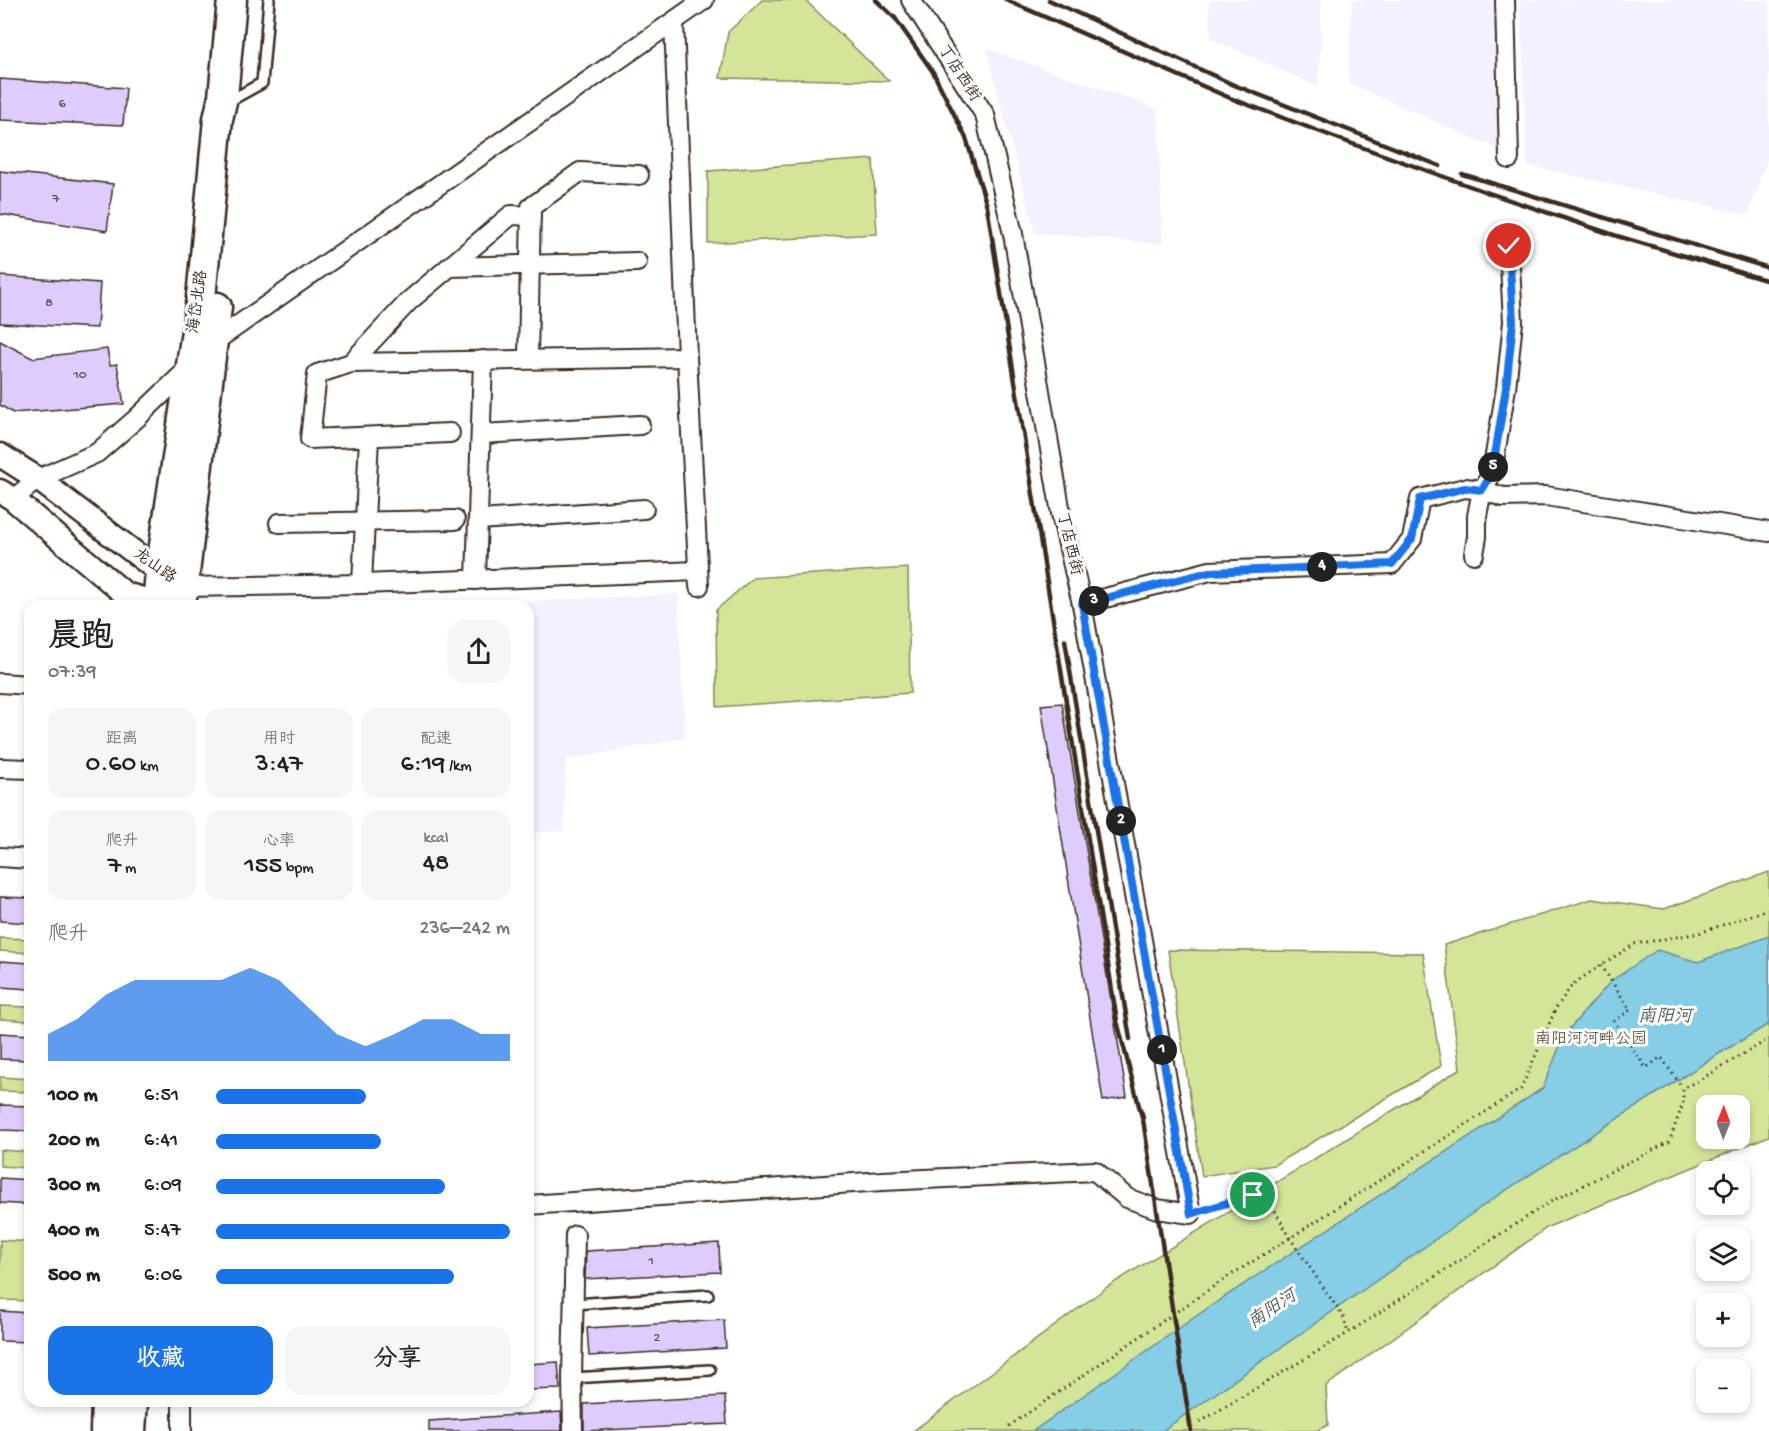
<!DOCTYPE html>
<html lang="zh">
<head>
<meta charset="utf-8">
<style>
  :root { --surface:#fff; --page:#f6f6f6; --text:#222; --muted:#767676; --accent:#1a73e8 }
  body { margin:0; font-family:"Gochi Hand","LXGW WenKai TC",sans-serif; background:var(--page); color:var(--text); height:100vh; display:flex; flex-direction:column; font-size:22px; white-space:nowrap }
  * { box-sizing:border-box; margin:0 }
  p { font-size:20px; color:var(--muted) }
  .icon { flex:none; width:33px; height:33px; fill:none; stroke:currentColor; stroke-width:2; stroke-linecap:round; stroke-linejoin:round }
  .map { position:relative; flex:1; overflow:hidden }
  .sheet { position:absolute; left:24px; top:600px; width:510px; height:807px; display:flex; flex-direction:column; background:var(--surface); border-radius:18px; box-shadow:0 3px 9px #0003 }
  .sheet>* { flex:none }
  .needle { width:39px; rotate:1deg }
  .fabs { position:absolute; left:1696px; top:1095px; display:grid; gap:12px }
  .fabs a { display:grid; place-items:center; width:54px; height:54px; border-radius:12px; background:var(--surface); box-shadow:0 3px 9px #0003; font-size:30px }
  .pin { position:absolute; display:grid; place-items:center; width:51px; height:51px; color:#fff; margin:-26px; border:3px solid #fff; border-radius:50%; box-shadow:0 2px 6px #0007 }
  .km { position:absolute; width:30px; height:30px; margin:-15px; border-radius:50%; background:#222; color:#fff; font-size:16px; line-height:30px; text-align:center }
  .round { display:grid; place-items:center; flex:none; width:63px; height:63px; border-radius:18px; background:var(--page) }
  .overview { display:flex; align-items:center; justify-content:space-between; height:102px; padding:0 24px }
  h1 { font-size:33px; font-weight:600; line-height:45px }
  .stats { display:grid; grid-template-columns:repeat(3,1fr); gap:9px; height:102px; padding:6px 24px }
  .stats div { display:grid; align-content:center; border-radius:15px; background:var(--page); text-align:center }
  .stats b { font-size:26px; font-weight:600 }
  .stats small { font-size:16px; font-weight:400 }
  .stats p { font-size:16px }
  .chart { height:168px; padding:12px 24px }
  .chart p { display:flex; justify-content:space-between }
  .chart svg { width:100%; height:108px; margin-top:6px; fill:var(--accent); opacity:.7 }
  .action { display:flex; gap:12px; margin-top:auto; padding:12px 24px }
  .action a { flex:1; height:69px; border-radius:18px; background:var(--accent); color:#fff; font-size:24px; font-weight:600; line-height:69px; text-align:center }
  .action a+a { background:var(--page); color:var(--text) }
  ul { padding:0 24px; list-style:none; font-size:20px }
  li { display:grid; grid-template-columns:96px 72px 1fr; align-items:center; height:45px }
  li i { height:15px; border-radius:8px; background:var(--accent) }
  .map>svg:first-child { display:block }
  .built { fill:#f5f0ff }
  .green { fill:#d3e599; stroke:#87885c; stroke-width:1.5; fill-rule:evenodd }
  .water { fill:#85cee6; stroke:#678c96; stroke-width:1.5 }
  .building { fill:#deccfe; stroke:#3b2a1e; stroke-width:1.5 }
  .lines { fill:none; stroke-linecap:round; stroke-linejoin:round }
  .service-casing { stroke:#3b2a1e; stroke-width:14 }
  .minor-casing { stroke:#3b2a1e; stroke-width:22 }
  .tertiary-casing { stroke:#3b2a1e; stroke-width:27 }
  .primary-casing { stroke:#3b2a1e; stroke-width:33 }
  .path { stroke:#3b2a1e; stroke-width:3; stroke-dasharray:1.5 4.5; stroke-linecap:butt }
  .service { stroke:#fff; stroke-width:9 }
  .minor { stroke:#fff; stroke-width:18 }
  .tertiary { stroke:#fff; stroke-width:22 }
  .primary { stroke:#fff; stroke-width:28 }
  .rail { stroke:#3b2a1e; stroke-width:4.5 }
  .route-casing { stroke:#fff; stroke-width:12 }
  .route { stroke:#1a73e8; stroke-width:8 }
  .labels { text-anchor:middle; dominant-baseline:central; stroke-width:6; stroke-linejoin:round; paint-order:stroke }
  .number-label { font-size:14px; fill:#645256 }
  .street-label { font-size:16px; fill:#3b2a1e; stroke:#fff }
  .park-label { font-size:16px; fill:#61593d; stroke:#fff }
  .water-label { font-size:18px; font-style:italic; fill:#515b5a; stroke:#fff }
</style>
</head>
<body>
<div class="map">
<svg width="1769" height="1431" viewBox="0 0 1769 1431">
  <rect width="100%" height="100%" fill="#fff"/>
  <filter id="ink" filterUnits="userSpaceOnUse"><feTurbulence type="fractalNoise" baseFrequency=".0167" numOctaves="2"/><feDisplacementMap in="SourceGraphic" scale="12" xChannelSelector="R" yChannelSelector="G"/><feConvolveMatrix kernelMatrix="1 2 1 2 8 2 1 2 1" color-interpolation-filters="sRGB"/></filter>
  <g filter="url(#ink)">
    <g class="built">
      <polygon points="1209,0 1322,0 1319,87 1211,39"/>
      <polygon points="1352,0 1494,0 1498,149 1348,83"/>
      <polygon points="1520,0 1769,0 1769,154 1748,215 1527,165"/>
      <polygon points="986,48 1158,109 1163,244 1035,233"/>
      <polygon points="678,594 685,738 566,760 564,831 528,833 528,606 429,606"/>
    </g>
    <g class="green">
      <polygon points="762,0 805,0 889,81 720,78 728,32"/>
      <polygon points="873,159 877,234 708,243 708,171"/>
      <polygon points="908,568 910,693 717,707 716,610 753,578"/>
      <path d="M1769,872V1136L1548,1227L1326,1386L1328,1425L1316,1431H913L1107,1287L1460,1069L1444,945L1592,899L1664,909ZM1707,1106H1740V1138H1707Z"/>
      <polygon points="0,938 30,939 30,953 0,951"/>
      <polygon points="1168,950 1423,953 1441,1066 1274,1165 1202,1176"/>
      <polygon points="0,1006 30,1007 30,1021 0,1019"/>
      <polygon points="0,1077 30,1079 30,1092 0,1091"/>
      <polygon points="0,1150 30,1152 30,1168 0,1166"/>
      <polygon points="0,1240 30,1242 30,1301 0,1300"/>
    </g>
    <polygon class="water" points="1769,936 1769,1024 1717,1055 1500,1194 1162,1431 1033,1431 1212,1305 1543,1088 1564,1035 1611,981 1657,950 1698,962"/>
    <g class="building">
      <polygon points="0,79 126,88 123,125 0,120"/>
      <polygon points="0,171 113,184 107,231 0,214"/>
      <polygon points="0,276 100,283 97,328 0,323"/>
      <polygon points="0,341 32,358 107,349 110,365 117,364 124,404 13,413 0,405"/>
      <polygon points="1062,703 1127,1097 1103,1101 1041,705"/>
      <polygon points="0,897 30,898 30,923 0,921"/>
      <polygon points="0,961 30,963 30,989 0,987"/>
      <polygon points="0,1033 30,1035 30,1060 0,1059"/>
      <polygon points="0,1105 30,1106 30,1131 0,1130"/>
      <polygon points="0,1178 30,1180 30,1205 0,1203"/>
      <polygon points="719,1243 720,1272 585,1279 586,1251"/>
      <polygon points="0,1311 30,1313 30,1342 0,1341"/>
      <polygon points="724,1320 726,1348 589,1356 587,1328"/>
      <polygon points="558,1362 560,1389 528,1390 528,1364"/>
      <polygon points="725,1396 727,1424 584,1431 584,1404"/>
      <polygon points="561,1412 562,1431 429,1431 429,1421"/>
    </g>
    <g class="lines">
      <defs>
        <g id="service">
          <polyline points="233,99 262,83 269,0"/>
          <polyline points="574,1304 708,1295"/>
          <polyline points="572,1378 710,1370"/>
        </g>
        <g id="minor">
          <polyline points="1505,0 1509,159"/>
          <polyline points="674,22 687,357 699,586"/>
          <polyline points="449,267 637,262"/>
          <polyline points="211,344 704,0"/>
          <polyline points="528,359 531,207 580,172 639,175"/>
          <polyline points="351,363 687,357"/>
          <polyline points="450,433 310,439 317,374 351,363 409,301 511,215 531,216"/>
          <polyline points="481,434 640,425"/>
          <polyline points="13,499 38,479 97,453 137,418 190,367"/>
          <polyline points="478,520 644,509"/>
          <polyline points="279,523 455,520"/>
          <polyline points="1474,554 1477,537 1477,516 1482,490 1492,473 1506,388 1513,322 1509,246"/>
          <polyline points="476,580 483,360"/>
          <polyline points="362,584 369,437"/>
          <polyline points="183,587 362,584 698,571"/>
          <polyline points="1082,604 1210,571 1392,564 1412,539 1420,499 1465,488 1482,490 1503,497 1546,496 1769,532"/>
          <polyline points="0,683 30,685"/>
          <polyline points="0,768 30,769"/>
          <polyline points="0,857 30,859"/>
          <polyline points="528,1205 883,1181 1095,1171 1127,1198 1157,1209 1191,1214 1082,604 1062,519 1013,234 985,115 911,0"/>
          <polyline points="182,1431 182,1401"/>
          <polyline points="573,1431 572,1378 575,1235"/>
        </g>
        <polyline id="tertiary" points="0,455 38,479 160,572 183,587 157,603 125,594 13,499 0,491"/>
        <g id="primary">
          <polyline points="157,606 160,572 201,298 218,119 223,97 232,0"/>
          <polyline points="181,606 217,307"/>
          <polyline points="105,1431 106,1401"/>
          <polyline points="131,1431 133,1401"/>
        </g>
      </defs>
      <use href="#service" class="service-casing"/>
      <use href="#minor" class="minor-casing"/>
      <use href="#tertiary" class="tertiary-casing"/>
      <use href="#primary" class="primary-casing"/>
      <g class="path">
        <polyline points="1601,965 1630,1010 1614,1021 1646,1068 1661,1057 1682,1087"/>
        <polyline points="1207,1209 1253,1195 1268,1198 1290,1238 1344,1318 1348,1333"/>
        <polyline points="1200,1422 1348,1333 1550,1202 1669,1142 1683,1104 1683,1088 1696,1082 1769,1039"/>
        <polyline points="1009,1426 1220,1282 1290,1238 1521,1089 1556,1008 1573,984 1601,965 1635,944 1699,933 1769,909"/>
      </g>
      <use href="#service" class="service"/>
      <use href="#minor" class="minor"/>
      <use href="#tertiary" class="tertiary"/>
      <use href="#primary" class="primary"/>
      <g class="rail">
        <polyline points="876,0 895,18 933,72 966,138 987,206 1117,1021 1143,1121"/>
        <polyline points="1006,0 1230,98 1350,143 1489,193 1617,236 1769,281"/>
        <polyline points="1049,0 1234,85 1440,166"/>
        <polyline points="1462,174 1769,268"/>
        <polyline points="1065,640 1130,1039"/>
        <polyline points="1142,1113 1191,1431"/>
      </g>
    </g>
  </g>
  <g class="lines" filter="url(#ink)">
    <defs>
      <polyline id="route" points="1253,1195 1191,1214 1082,604 1210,572 1392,564 1412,539 1420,499 1465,488 1482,490 1492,473 1506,388 1513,322 1509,246"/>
    </defs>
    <use href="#route" class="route-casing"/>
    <use href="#route" class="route"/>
  </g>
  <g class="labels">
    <g class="number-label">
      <text x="62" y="104">6</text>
      <text x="56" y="199">7</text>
      <text x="49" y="303">8</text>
      <text x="80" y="375">10</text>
      <text x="651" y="1261">1</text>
      <text x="657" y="1338">2</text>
    </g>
    <g class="street-label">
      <text transform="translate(958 74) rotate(57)">丁店西街</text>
      <text transform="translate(199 302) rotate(-82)">海岱北路</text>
      <text transform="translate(1068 544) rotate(77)">丁店西街</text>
      <text transform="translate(154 567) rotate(35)">龙山路</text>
    </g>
    <g class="park-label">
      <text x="1591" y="1040">南阳河河畔公园</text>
    </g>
    <g class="water-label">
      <text x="1665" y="1017">南阳河</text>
      <text transform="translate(1273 1310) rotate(-34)">南阳河</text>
    </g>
  </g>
</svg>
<div class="fabs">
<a><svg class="needle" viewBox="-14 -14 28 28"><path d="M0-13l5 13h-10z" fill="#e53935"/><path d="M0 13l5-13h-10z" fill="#767676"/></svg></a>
<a><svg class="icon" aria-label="locate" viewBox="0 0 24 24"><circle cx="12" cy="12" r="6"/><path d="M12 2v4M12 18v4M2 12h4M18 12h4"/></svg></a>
<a><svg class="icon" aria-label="layers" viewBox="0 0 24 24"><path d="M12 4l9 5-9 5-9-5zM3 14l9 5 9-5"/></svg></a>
<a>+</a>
<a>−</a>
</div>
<div class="pin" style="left:1253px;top:1195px;background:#1e9e55"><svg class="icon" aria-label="arrive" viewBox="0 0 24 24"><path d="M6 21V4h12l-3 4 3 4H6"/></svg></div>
<div class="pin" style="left:1509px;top:246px;background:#d93025"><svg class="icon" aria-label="check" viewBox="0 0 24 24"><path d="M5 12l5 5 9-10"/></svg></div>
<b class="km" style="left:1162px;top:1050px">1</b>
<b class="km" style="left:1121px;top:821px">2</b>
<b class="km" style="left:1094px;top:601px">3</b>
<b class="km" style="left:1322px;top:567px">4</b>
<b class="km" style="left:1493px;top:467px">5</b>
<section class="sheet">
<div class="overview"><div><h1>晨跑</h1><p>07:39</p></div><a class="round"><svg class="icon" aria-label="share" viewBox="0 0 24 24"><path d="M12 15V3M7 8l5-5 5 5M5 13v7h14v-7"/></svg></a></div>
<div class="stats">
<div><p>距离</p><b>0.60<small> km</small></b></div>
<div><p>用时</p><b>3:47</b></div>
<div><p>配速</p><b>6:19<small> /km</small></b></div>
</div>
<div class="stats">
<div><p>爬升</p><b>7<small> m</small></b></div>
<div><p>心率</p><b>155<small> bpm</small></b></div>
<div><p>kcal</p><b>48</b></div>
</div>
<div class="chart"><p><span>爬升</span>236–242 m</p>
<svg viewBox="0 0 160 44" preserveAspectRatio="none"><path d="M0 44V33L10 27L20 17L30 11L40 11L50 11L60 11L70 6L80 11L90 22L100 33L110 38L120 33L130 27L140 27L150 33L160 33V44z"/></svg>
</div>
<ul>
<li><b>100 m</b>6:51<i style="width:51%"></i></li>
<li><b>200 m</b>6:41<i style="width:56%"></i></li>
<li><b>300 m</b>6:09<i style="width:78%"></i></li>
<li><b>400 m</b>5:47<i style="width:100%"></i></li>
<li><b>500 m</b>6:06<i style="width:81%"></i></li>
</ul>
<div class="action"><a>收藏</a><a>分享</a></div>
</section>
</div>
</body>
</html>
